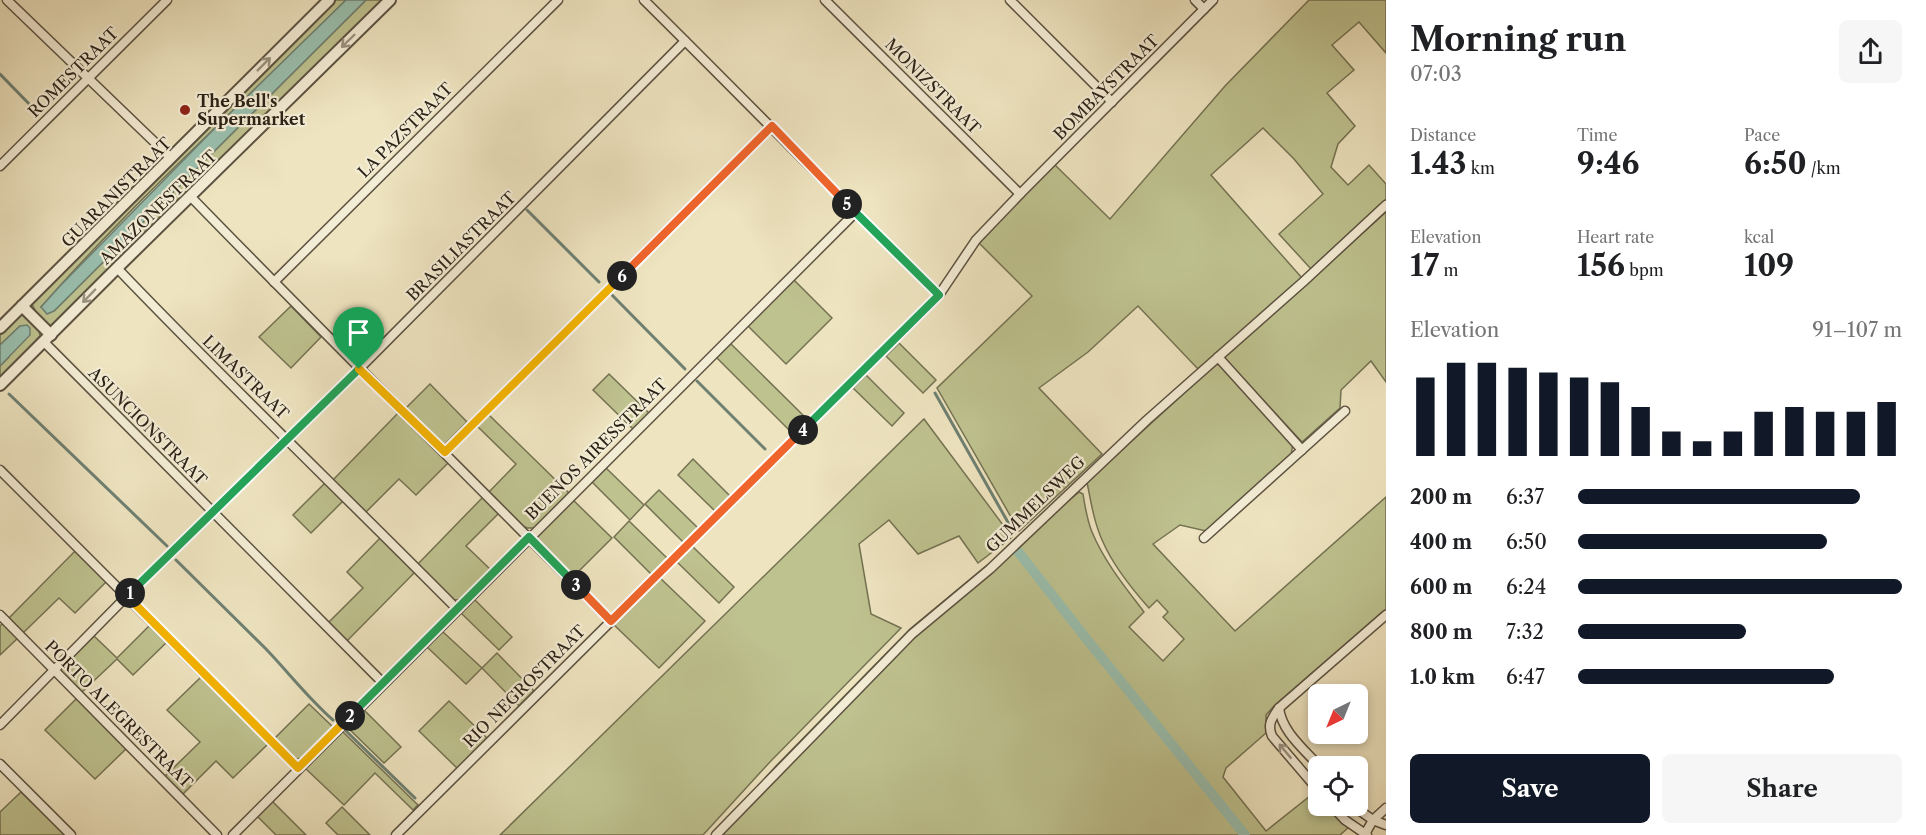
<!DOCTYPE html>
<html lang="en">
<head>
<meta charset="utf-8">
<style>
  :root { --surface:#fff; --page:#f6f6f6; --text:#202124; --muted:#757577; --accent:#111827 }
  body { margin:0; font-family:"Libre Caslon Text",serif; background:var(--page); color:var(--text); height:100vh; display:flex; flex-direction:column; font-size:22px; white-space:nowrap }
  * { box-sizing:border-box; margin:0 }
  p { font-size:20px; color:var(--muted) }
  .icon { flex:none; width:33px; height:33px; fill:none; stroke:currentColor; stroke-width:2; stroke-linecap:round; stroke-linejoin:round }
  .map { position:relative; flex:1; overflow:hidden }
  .drawer { display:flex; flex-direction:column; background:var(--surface); width:540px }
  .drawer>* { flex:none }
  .needle { width:39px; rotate:223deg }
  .buttons { position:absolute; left:1308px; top:684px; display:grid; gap:12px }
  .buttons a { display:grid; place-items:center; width:60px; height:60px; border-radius:9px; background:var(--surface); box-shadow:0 3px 9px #0003; font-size:30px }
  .pin { position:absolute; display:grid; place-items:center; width:51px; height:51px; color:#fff; margin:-62px -26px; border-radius:50% 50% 50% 0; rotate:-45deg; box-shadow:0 0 6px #0007 }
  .pin .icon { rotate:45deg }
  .km { position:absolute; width:30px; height:30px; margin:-15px; border-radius:50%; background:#222; color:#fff; font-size:16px; line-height:30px; text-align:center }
  .round { display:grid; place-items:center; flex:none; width:63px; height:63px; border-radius:9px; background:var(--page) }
  .summary { display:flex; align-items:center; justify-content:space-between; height:102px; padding:0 24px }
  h1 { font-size:33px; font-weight:800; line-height:45px }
  .metrics { display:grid; grid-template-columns:repeat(3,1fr); gap:9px; height:102px; padding:6px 24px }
  .metrics div { display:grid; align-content:center }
  .metrics b { font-size:30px; font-weight:800 }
  .metrics small { font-size:16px; font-weight:400 }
  .metrics p { font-size:16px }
  .chart { height:168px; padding:12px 24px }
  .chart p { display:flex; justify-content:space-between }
  .chart svg { width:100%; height:108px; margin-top:6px; stroke:var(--accent); stroke-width:6 }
  .cta { display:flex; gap:12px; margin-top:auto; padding:12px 24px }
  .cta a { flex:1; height:69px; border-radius:9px; background:var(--accent); color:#fff; font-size:24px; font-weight:800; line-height:69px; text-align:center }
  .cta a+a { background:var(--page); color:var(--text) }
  ul { padding:0 24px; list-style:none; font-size:20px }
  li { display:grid; grid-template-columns:96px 72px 1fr; align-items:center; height:45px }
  li i { height:15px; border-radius:8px; background:var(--accent) }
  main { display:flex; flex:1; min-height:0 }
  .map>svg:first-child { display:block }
  .green { fill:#bec28f; stroke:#747253; stroke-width:1.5 }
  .water { fill:#9abfae; stroke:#6e8072; stroke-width:1.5 }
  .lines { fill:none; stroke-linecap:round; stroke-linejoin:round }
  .stream { stroke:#6e8072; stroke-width:3 }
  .canal { stroke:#9abfae; stroke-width:10 }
  .minor-casing { stroke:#5c5241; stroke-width:11 }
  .tertiary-casing { stroke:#5c5241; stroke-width:14 }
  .minor { stroke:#f4edd6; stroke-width:8 }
  .tertiary { stroke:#f4edd6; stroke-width:10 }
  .oneway { stroke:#9a9280 }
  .split-1-casing { stroke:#fff; stroke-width:12 }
  .split-2-casing { stroke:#fff; stroke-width:12 }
  .split-3-casing { stroke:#fff; stroke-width:12 }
  .split-4-casing { stroke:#fff; stroke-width:12 }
  .split-5-casing { stroke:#fff; stroke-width:12 }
  .split-6-casing { stroke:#fff; stroke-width:12 }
  .split-7-casing { stroke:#fff; stroke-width:12 }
  .split-1 { stroke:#22a559; stroke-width:8 }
  .split-2 { stroke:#f5b400; stroke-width:8 }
  .split-3 { stroke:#22a559; stroke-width:8 }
  .split-4 { stroke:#f0652b; stroke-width:8 }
  .split-5 { stroke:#22a559; stroke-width:8 }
  .split-6 { stroke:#f0652b; stroke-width:8 }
  .split-7 { stroke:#f5b400; stroke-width:8 }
  .poi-dot { fill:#8f2418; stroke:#f4edd6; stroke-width:2 }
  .labels { text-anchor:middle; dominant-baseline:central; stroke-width:4.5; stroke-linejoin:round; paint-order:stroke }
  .street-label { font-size:16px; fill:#2b2217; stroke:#f4edd6 }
  .poi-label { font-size:16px; font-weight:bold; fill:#2b2217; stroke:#f4edd6; text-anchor:start }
</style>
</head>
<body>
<main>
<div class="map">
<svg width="1386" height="835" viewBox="0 0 1386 835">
  <rect width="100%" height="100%" fill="#eee4c0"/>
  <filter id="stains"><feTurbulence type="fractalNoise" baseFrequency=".00333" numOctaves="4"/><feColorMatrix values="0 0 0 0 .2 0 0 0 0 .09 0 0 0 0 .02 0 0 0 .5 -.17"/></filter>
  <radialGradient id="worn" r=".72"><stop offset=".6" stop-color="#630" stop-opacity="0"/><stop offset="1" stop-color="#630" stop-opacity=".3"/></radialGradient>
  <g class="green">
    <path d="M336,0H346C244,102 136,199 41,307L54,311L366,0H383L53,325C42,325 36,313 32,304L33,301Z"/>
    <polygon points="1309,0 1386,0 1386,53 1359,22 1332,45 1354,70 1327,93 1355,126 1338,144 1331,167 1348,185 1369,165 1386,184 1386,199 1311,269 1279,234 1323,194 1294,159 1263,128 1211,175 1302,278 1198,369 1138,306 1088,352 1039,388 1102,454 1019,531 937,388 1032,296 979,243 1054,164 1110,219 1225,86"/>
    <polygon points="1386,212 1386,382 1371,361 1341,390 1340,408 1302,442 1224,358"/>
    <polygon points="793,279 832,318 786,364 747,325"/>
    <polygon points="291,306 321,337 291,368 259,337"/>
    <path d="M22,314C31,318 39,326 40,336L0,379V366L9,357L20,326L0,345V335Z"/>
    <polygon points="730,343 807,419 793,434 716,357"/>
    <polygon points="899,343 936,380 923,393 886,356"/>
    <path d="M1216,364L1222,366L1293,443L1291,455L1206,531L1180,525L1153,544L1235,631L1386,497V609L1274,706L1266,715V733L1226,768L1223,777L1266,831L1315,792L1318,796V806H1327L1342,823L1349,827L1340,835H715L775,767L910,629L986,566L1021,541L1079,492L1083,494C1085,507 1087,520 1092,532C1104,561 1125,587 1144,612L1129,627L1163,661L1184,639L1163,617L1168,612L1157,600L1149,608C1132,589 1113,565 1103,542C1094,523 1091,502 1087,482Z"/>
    <polygon points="609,374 650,414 634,430 593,390"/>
    <polygon points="866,375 904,413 892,426 853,388"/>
    <polygon points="430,384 467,422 443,446 406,408"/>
    <polygon points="398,413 449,462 416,495 399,479 366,512 333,480"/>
    <polygon points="488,414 569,493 534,528 527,528 523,526 489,492 516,464 477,426"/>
    <polygon points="924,419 1012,537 978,563 959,536 918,554 889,520 859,544 871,614 901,628 769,763 703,835 500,835"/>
    <polygon points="693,459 730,496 715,511 678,475"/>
    <polygon points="605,467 644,505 630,520 591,481"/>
    <polygon points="326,482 344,500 311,533 293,515"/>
    <polygon points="659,490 698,528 684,543 645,504"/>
    <polygon points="483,497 499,513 466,546 492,571 464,599 454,600 417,565"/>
    <polygon points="571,498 612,538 573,577 536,539 536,534"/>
    <polygon points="629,521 668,559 652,575 614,537"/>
    <polygon points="381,537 415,572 347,641 328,623 363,588 347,572"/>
    <polygon points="692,546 734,587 719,603 677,562"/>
    <polygon points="76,550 107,581 75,613 59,598 23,633 8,619"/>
    <polygon points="659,577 705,621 659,668 613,624"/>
    <polygon points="473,598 512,637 499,650 460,612"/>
    <polygon points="4,622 19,637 0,655 0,626"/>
    <polygon points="150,625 167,642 133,675 117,659 81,693 58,670 94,636 117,658"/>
    <polygon points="442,631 482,668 497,653 534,691 519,706 482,668 466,684 427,647"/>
    <polygon points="201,677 269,743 233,778 216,761 182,795 164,777 200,742 167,710"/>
    <polygon points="77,698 127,748 95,779 45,730"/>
    <polygon points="449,701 488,739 458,769 419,731"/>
    <polygon points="309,704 334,728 303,758 295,759 273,740"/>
    <polygon points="363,709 401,747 384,763 346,726"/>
    <polygon points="342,731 418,805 413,810 375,773 344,805 305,768"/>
    <polygon points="21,792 65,835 0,835 0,812"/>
    <polygon points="271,800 306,835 276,835 256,815"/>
    <polygon points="342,807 370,835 338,835 326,823"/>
  </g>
  <g class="water">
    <polygon points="346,0 366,0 54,311 47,314 41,307 60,286 220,123"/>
    <polygon points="27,325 30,328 30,335 0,366 0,345 20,326"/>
  </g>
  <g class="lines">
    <g class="stream">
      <polyline points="0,74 35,110"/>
      <polyline points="527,210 599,282"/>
      <polyline points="612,295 685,369"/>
      <polyline points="697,381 765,449"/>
      <polyline points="935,393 1014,533"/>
      <polyline points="9,394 167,546"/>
      <path d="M176,560C206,590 236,619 266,649C289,673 308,698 333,720"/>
      <polyline points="346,731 415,798"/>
    </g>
    <polyline class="canal" points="1016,549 1085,637 1245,835"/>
    <defs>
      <g id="minor">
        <polyline points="7,0 171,158"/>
        <path d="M644,0C743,98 840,198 939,295"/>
        <polyline points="825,0 1020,194"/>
        <polyline points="1010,0 1112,102"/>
        <polyline points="1195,0 1204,9"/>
        <polyline points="0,166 167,0"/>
        <path d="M190,196C329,339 471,479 611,621"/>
        <path d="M117,268C228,384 344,495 457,609"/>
        <polyline points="274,282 558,0"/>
        <polyline points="44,342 383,683"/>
        <polyline points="1218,357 1302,450"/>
        <polyline points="445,452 772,126"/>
        <polyline points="0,470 298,768"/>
        <polyline points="1204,538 1345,411"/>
        <polyline points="0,615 217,835"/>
        <path d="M1279,708C1282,732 1304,749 1319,766"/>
        <polyline points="0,725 127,596 359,369 685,41"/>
        <polyline points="0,764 71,835"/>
        <path d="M1318,790L1272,736C1267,724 1272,718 1279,708L1386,615"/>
        <polyline points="1332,806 1345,820 1367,835"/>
        <polyline points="1353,806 1373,820 1386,825"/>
        <polyline points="1365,834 1373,820 1386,808"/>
        <polyline points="233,835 855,213"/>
        <polyline points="396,835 939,295 976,240 1020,194 1213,0"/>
        <polyline points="716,835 912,634 990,569 1147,420 1303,282 1386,205"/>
      </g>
      <g id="tertiary">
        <polyline points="22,306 51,335"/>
        <polyline points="0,328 329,0"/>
        <polyline points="0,385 117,268 390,0"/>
      </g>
    </defs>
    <use href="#minor" class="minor-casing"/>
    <use href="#tertiary" class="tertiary-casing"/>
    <use href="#minor" class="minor"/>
    <use href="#tertiary" class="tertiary"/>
  </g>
  <defs><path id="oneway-shaft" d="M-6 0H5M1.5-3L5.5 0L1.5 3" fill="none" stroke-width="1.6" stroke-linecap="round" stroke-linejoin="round" transform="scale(1.5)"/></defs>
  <g class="oneway">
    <use href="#oneway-shaft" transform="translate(348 41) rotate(136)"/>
    <use href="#oneway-shaft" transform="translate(264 64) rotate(-45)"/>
    <use href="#oneway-shaft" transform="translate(89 296) rotate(134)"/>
    <use href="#oneway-shaft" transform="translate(1285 751) rotate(-130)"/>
  </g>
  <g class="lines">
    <defs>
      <polyline id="split-1" points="130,593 359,369"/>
      <polyline id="split-2" points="130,593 127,596 298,768 350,716"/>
      <polyline id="split-3" points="350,716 529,537 576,585"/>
      <polyline id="split-4" points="576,585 611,621 803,430"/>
      <polyline id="split-5" points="803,430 939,295 847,204"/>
      <polyline id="split-6" points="622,276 772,126 847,204"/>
      <polyline id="split-7" points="359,369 445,452 622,276"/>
    </defs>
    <use href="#split-1" class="split-1-casing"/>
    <use href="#split-2" class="split-2-casing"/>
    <use href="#split-3" class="split-3-casing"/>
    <use href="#split-4" class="split-4-casing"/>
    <use href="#split-5" class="split-5-casing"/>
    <use href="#split-6" class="split-6-casing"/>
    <use href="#split-7" class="split-7-casing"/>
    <use href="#split-1" class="split-1"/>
    <use href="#split-2" class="split-2"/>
    <use href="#split-3" class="split-3"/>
    <use href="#split-4" class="split-4"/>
    <use href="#split-5" class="split-5"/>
    <use href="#split-6" class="split-6"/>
    <use href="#split-7" class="split-7"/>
  </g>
  <circle class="poi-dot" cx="185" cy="110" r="6"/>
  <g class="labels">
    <g class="street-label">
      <text transform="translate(73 72) rotate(-45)">ROMESTRAAT</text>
      <text transform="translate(933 86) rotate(45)">MONIZSTRAAT</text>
      <text transform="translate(1106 87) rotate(-45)">BOMBAYSTRAAT</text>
      <text transform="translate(405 130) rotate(-45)">LA PAZSTRAAT</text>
      <text transform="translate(116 192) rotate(-45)">GUARANISTRAAT</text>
      <text transform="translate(158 207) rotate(-44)">AMAZONESTRAAT</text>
      <text transform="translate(461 246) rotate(-45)">BRASILIASTRAAT</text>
      <text transform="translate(246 377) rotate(44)">LIMASTRAAT</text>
      <text transform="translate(148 426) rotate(45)">ASUNCIONSTRAAT</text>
      <text transform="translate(596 449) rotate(-45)">BUENOS AIRESSTRAAT</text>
      <text transform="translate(1035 504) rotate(-44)">GUMMELSWEG</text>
      <text transform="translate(524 686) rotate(-45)">RIO NEGROSTRAAT</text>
      <text transform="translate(119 714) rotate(45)">PORTO ALEGRESTRAAT</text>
    </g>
    <g class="poi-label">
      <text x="197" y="101">The Bell's<tspan x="197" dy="18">Supermarket</tspan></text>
    </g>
  </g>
  <rect width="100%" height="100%" filter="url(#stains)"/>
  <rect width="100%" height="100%" fill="url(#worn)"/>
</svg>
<div class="buttons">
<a><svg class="needle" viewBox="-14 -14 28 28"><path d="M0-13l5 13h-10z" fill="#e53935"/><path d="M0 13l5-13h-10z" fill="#757577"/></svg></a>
<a><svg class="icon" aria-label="locate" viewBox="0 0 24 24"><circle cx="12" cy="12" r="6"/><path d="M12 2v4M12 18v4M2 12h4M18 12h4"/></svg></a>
</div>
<div class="pin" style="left:359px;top:369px;background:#1e9e55"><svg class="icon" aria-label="arrive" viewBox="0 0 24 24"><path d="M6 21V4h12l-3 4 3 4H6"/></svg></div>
<b class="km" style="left:130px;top:593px">1</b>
<b class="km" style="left:350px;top:716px">2</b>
<b class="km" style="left:576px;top:585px">3</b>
<b class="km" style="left:803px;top:430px">4</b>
<b class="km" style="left:847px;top:204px">5</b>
<b class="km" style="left:622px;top:276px">6</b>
</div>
<section class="drawer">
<div class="summary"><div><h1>Morning run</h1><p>07:03</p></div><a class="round"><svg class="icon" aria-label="share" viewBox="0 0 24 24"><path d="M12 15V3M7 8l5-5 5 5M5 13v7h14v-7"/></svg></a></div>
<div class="metrics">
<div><p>Distance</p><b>1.43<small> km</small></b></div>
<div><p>Time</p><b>9:46</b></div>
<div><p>Pace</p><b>6:50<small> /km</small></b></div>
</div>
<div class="metrics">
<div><p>Elevation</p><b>17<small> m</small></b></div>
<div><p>Heart rate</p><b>156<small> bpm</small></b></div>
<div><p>kcal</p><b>109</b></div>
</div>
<div class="chart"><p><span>Elevation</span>91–107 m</p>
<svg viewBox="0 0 160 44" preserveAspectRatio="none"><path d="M5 44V12M15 44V6M25 44V6M35 44V8M45 44V10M55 44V12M65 44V14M75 44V24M85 44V34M95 44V38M105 44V34M115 44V26M125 44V24M135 44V26M145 44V26M155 44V22"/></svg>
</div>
<ul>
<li><b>200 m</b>6:37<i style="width:87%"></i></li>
<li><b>400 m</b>6:50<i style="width:77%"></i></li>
<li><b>600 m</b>6:24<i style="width:100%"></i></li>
<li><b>800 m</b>7:32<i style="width:52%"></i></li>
<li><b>1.0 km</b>6:47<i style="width:79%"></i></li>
</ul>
<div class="cta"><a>Save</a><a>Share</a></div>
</section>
</main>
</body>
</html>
